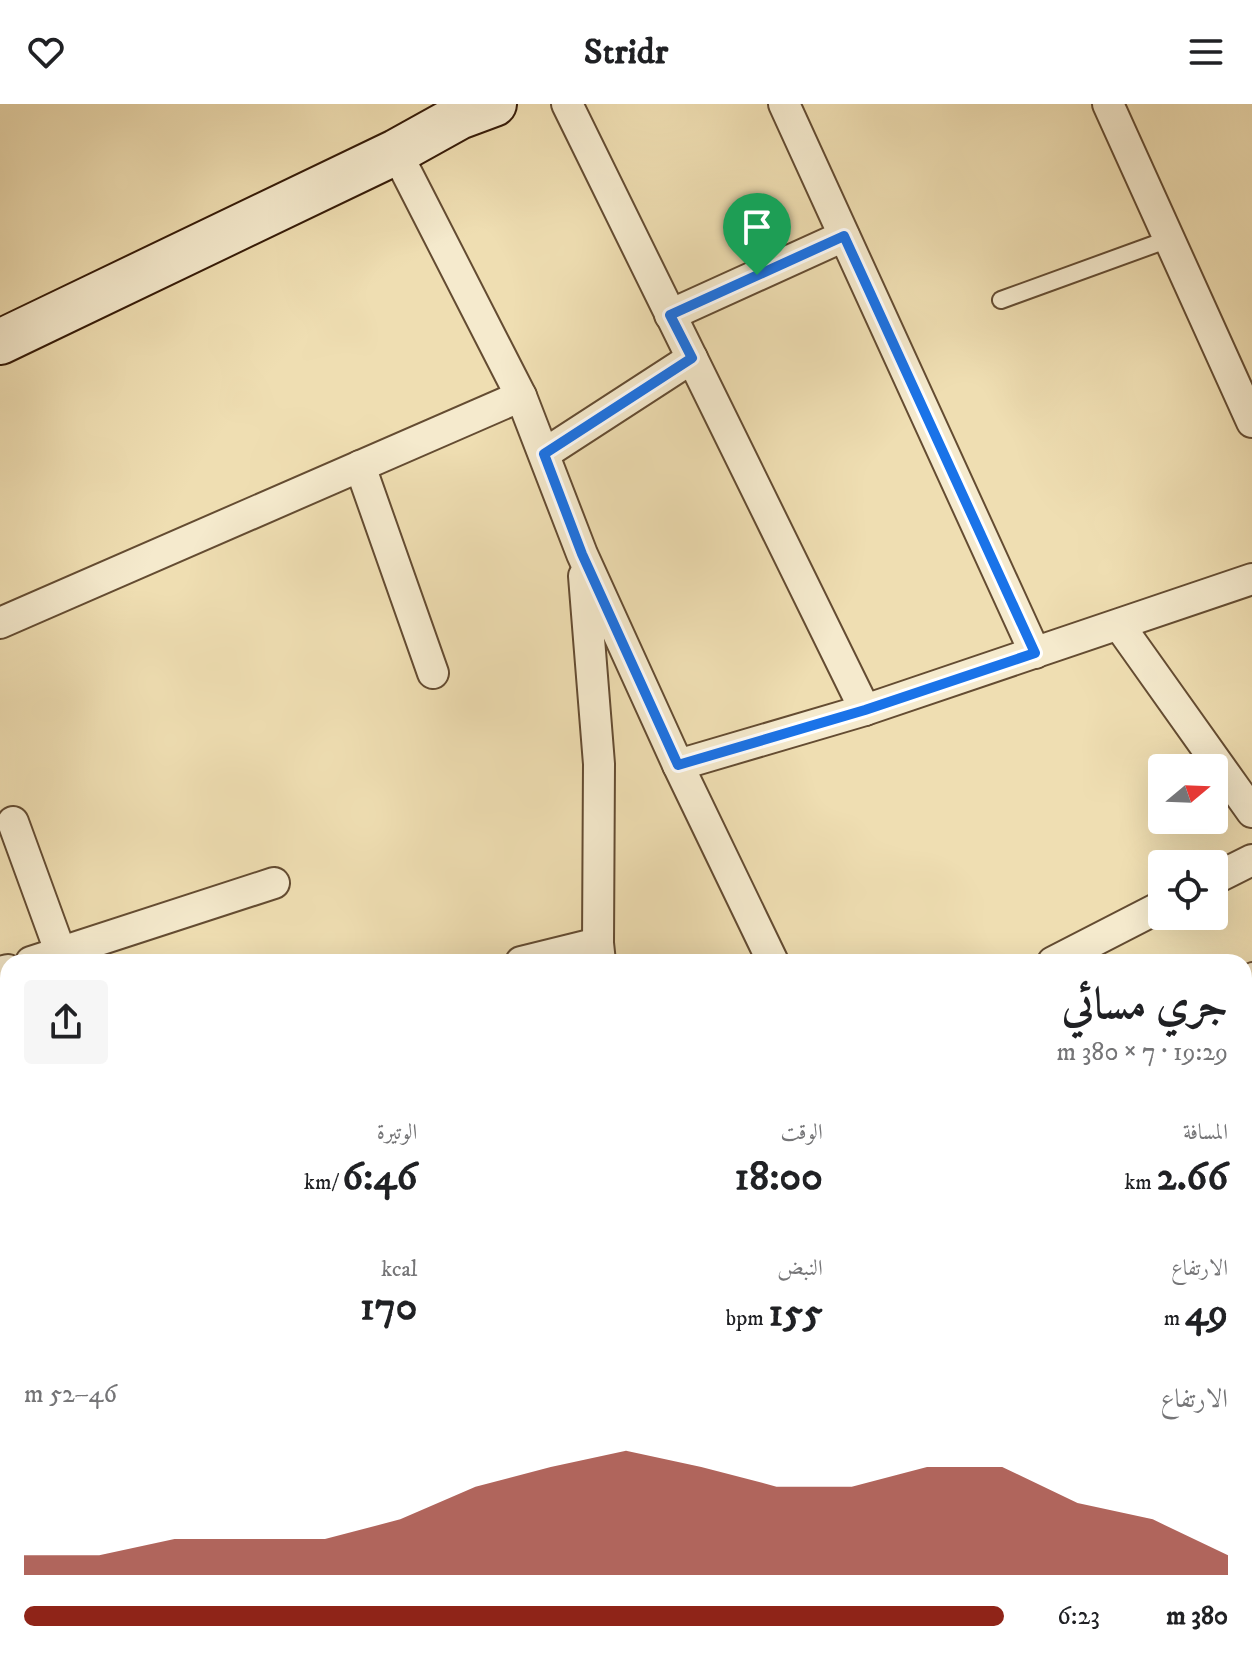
<!DOCTYPE html>
<html lang="ar">
<head>
<meta charset="utf-8">
<style>
  :root { --surface:#fff; --page:#f6f6f6; --text:#202124; --muted:#757577; --accent:#8f2418 }
  body { margin:0; font-family:"IM FELL DW Pica",Amiri,serif; background:var(--page); color:var(--text); direction:rtl; height:100vh; display:flex; flex-direction:column; font-size:30px; white-space:nowrap }
  * { box-sizing:border-box; margin:0 }
  p { font-size:26px; color:var(--muted) }
  .icon { flex:none; width:44px; height:44px; fill:none; stroke:currentColor; stroke-width:2; stroke-linecap:round; stroke-linejoin:round }
  .map { position:relative; flex:1; overflow:hidden; direction:ltr }
  .drawer { position:absolute; left:0px; top:850px; width:1252px; height:710px; display:flex; flex-direction:column; background:var(--surface); border-radius:24px 24px 0 0; box-shadow:0 8px 32px #0002; direction:rtl }
  .drawer>* { flex:none }
  .needle { width:52px; rotate:71deg }
  .buttons { position:absolute; left:1148px; top:650px; display:grid; gap:16px }
  .buttons a { display:grid; place-items:center; width:80px; height:80px; border-radius:8px; background:var(--surface); box-shadow:0 8px 32px #0002; font-size:40px }
  .pin { position:absolute; display:grid; place-items:center; width:68px; height:68px; color:#fff; margin:-82px -34px; border-radius:50% 50% 50% 0; rotate:-45deg; box-shadow:0 0 8px #0007 }
  .pin .icon { rotate:45deg }
  .round { display:grid; place-items:center; flex:none; width:84px; height:84px; border-radius:8px; background:var(--page) }
  .head { display:flex; align-items:center; justify-content:space-between; height:136px; padding:0 24px }
  h1 { font-size:44px; font-weight:700; line-height:60px }
  .figures { display:grid; grid-template-columns:repeat(3,1fr); gap:12px; height:136px; padding:8px 24px }
  .figures div { display:grid; align-content:center }
  .figures b { font-size:40px; font-weight:700 }
  .figures small { font-size:22px; font-weight:400 }
  .figures p { font-size:22px }
  .chart { height:224px; padding:16px 24px }
  .chart p { display:flex; justify-content:space-between }
  .chart svg { width:100%; height:144px; margin-top:8px; fill:var(--accent); opacity:.7 }
  ul { padding:0 24px; list-style:none; font-size:26px }
  li { display:grid; grid-template-columns:128px 96px 1fr; align-items:center; height:60px }
  li i { height:20px; border-radius:10px; background:var(--accent) }
  header { display:flex; justify-content:space-between; align-items:center; height:104px; padding:0 24px; background:var(--surface); font-size:36px; font-weight:700 }
  .map>svg:first-child { display:block }
  .lines { fill:none; stroke-linecap:round; stroke-linejoin:round }
  .lane-casing { stroke:#644c32; stroke-width:20 }
  .street-casing { stroke:#644c32; stroke-width:34 }
  .secondary-casing { stroke:#361b08; stroke-width:48 }
  .lane { stroke:#f5eacd; stroke-width:16 }
  .street { stroke:#f5eacd; stroke-width:30 }
  .secondary { stroke:#f5eacd; stroke-width:44 }
  .route-casing { stroke:#fff; stroke-width:16 }
  .route { stroke:#1a73e8; stroke-width:10 }
</style>
</head>
<body>
<header><svg class="icon" aria-label="menu" viewBox="0 0 24 24"><path d="M4 6h16M4 12h16M4 18h16"/></svg>Stridr<svg class="icon" aria-label="heart" viewBox="0 0 24 24"><path d="M12 20l-8-8c-3-5 5-10 8-4 3-6 11-1 8 4z"/></svg></header>
<div class="map">
<svg width="1252" height="1559" viewBox="0 0 1252 1559">
  <rect width="100%" height="100%" fill="#efdeb2"/>
  <filter id="stains"><feTurbulence type="fractalNoise" baseFrequency=".0025" numOctaves="4"/><feColorMatrix values="0 0 0 0 .2 0 0 0 0 .09 0 0 0 0 .02 0 0 0 .5 -.17"/></filter>
  <radialGradient id="worn" r=".72"><stop offset=".6" stop-color="#630" stop-opacity="0"/><stop offset="1" stop-color="#630" stop-opacity=".3"/></radialGradient>
  <g class="lines">
    <defs>
      <g id="lane">
        <polyline points="1001,196 1169,135"/>
        <polyline points="1244,872 1252,867"/>
      </g>
      <g id="street">
        <polyline points="567,0 865,606"/>
        <polyline points="784,0 1035,549"/>
        <polyline points="1108,0 1252,318"/>
        <polyline points="396,48 521,292"/>
        <polyline points="670,211 844,132"/>
        <polyline points="544,350 692,254"/>
        <polyline points="360,362 433,569"/>
        <polyline points="584,472 599,660 598,839 600,858"/>
        <polyline points="0,519 521,292 582,450 678,661 865,606 1252,475"/>
        <polyline points="1119,521 1252,708"/>
        <polyline points="678,661 773,858"/>
        <polyline points="13,718 64,858"/>
        <polyline points="1214,775 1252,756"/>
        <polyline points="31,858 274,779"/>
        <polyline points="521,858 598,839"/>
        <polyline points="1053,858 1162,802"/>
        <polyline points="0,868 8,866"/>
        <polyline points="0,1003 8,1001"/>
        <polyline points="1244,1027 1252,1025"/>
        <polyline points="0,1235 8,1243"/>
        <polyline points="1244,1256 1252,1252"/>
        <polyline points="1244,1350 1252,1360"/>
        <polyline points="227,1552 232,1559"/>
        <polyline points="650,1552 654,1559"/>
        <polyline points="1012,1552 1022,1559"/>
        <polyline points="359,1559 372,1552"/>
        <polyline points="760,1559 773,1552"/>
      </g>
      <polyline id="secondary" points="0,238 396,48 459,13 494,0"/>
    </defs>
    <use href="#lane" class="lane-casing"/>
    <use href="#street" class="street-casing"/>
    <use href="#secondary" class="secondary-casing"/>
    <use href="#lane" class="lane"/>
    <use href="#street" class="street"/>
    <use href="#secondary" class="secondary"/>
  </g>
  <g class="lines">
    <defs>
      <polygon id="route" points="844,132 1035,549 865,606 678,661 582,450 544,350 692,254 670,211"/>
    </defs>
    <use href="#route" class="route-casing"/>
    <use href="#route" class="route"/>
  </g>
  <rect width="100%" height="100%" filter="url(#stains)"/>
  <rect width="100%" height="100%" fill="url(#worn)"/>
</svg>
<div class="buttons">
<a><svg class="needle" viewBox="-14 -14 28 28"><path d="M0-13l5 13h-10z" fill="#e53935"/><path d="M0 13l5-13h-10z" fill="#757577"/></svg></a>
<a><svg class="icon" aria-label="locate" viewBox="0 0 24 24"><circle cx="12" cy="12" r="6"/><path d="M12 2v4M12 18v4M2 12h4M18 12h4"/></svg></a>
</div>
<div class="pin" style="left:757px;top:171px;background:#1e9e55"><svg class="icon" aria-label="arrive" viewBox="0 0 24 24"><path d="M6 21V4h12l-3 4 3 4H6"/></svg></div>
<section class="drawer">
<div class="head"><div><h1>جري مسائي</h1><p>19:29 · 7 × 380 m</p></div><a class="round"><svg class="icon" aria-label="share" viewBox="0 0 24 24"><path d="M12 15V3M7 8l5-5 5 5M5 13v7h14v-7"/></svg></a></div>
<div class="figures">
<div><p>المسافة</p><b>2.66<small> km</small></b></div>
<div><p>الوقت</p><b>18:00</b></div>
<div><p>الوتيرة</p><b>6:46<small> /km</small></b></div>
</div>
<div class="figures">
<div><p>الارتفاع</p><b>49<small> m</small></b></div>
<div><p>النبض</p><b>155<small> bpm</small></b></div>
<div><p>kcal</p><b>170</b></div>
</div>
<div class="chart"><p><span>الارتفاع</span>46–52 m</p>
<svg viewBox="0 0 160 44" preserveAspectRatio="none"><path d="M0 44V38L10 38L20 33L30 33L40 33L50 27L60 17L70 11L80 6L90 11L100 17L110 17L120 11L130 11L140 22L150 27L160 38V44z"/></svg>
</div>
<ul>
<li><b>380 m</b>6:23<i style="width:100%"></i></li>
</ul>
</section>
</div>
</body>
</html>
